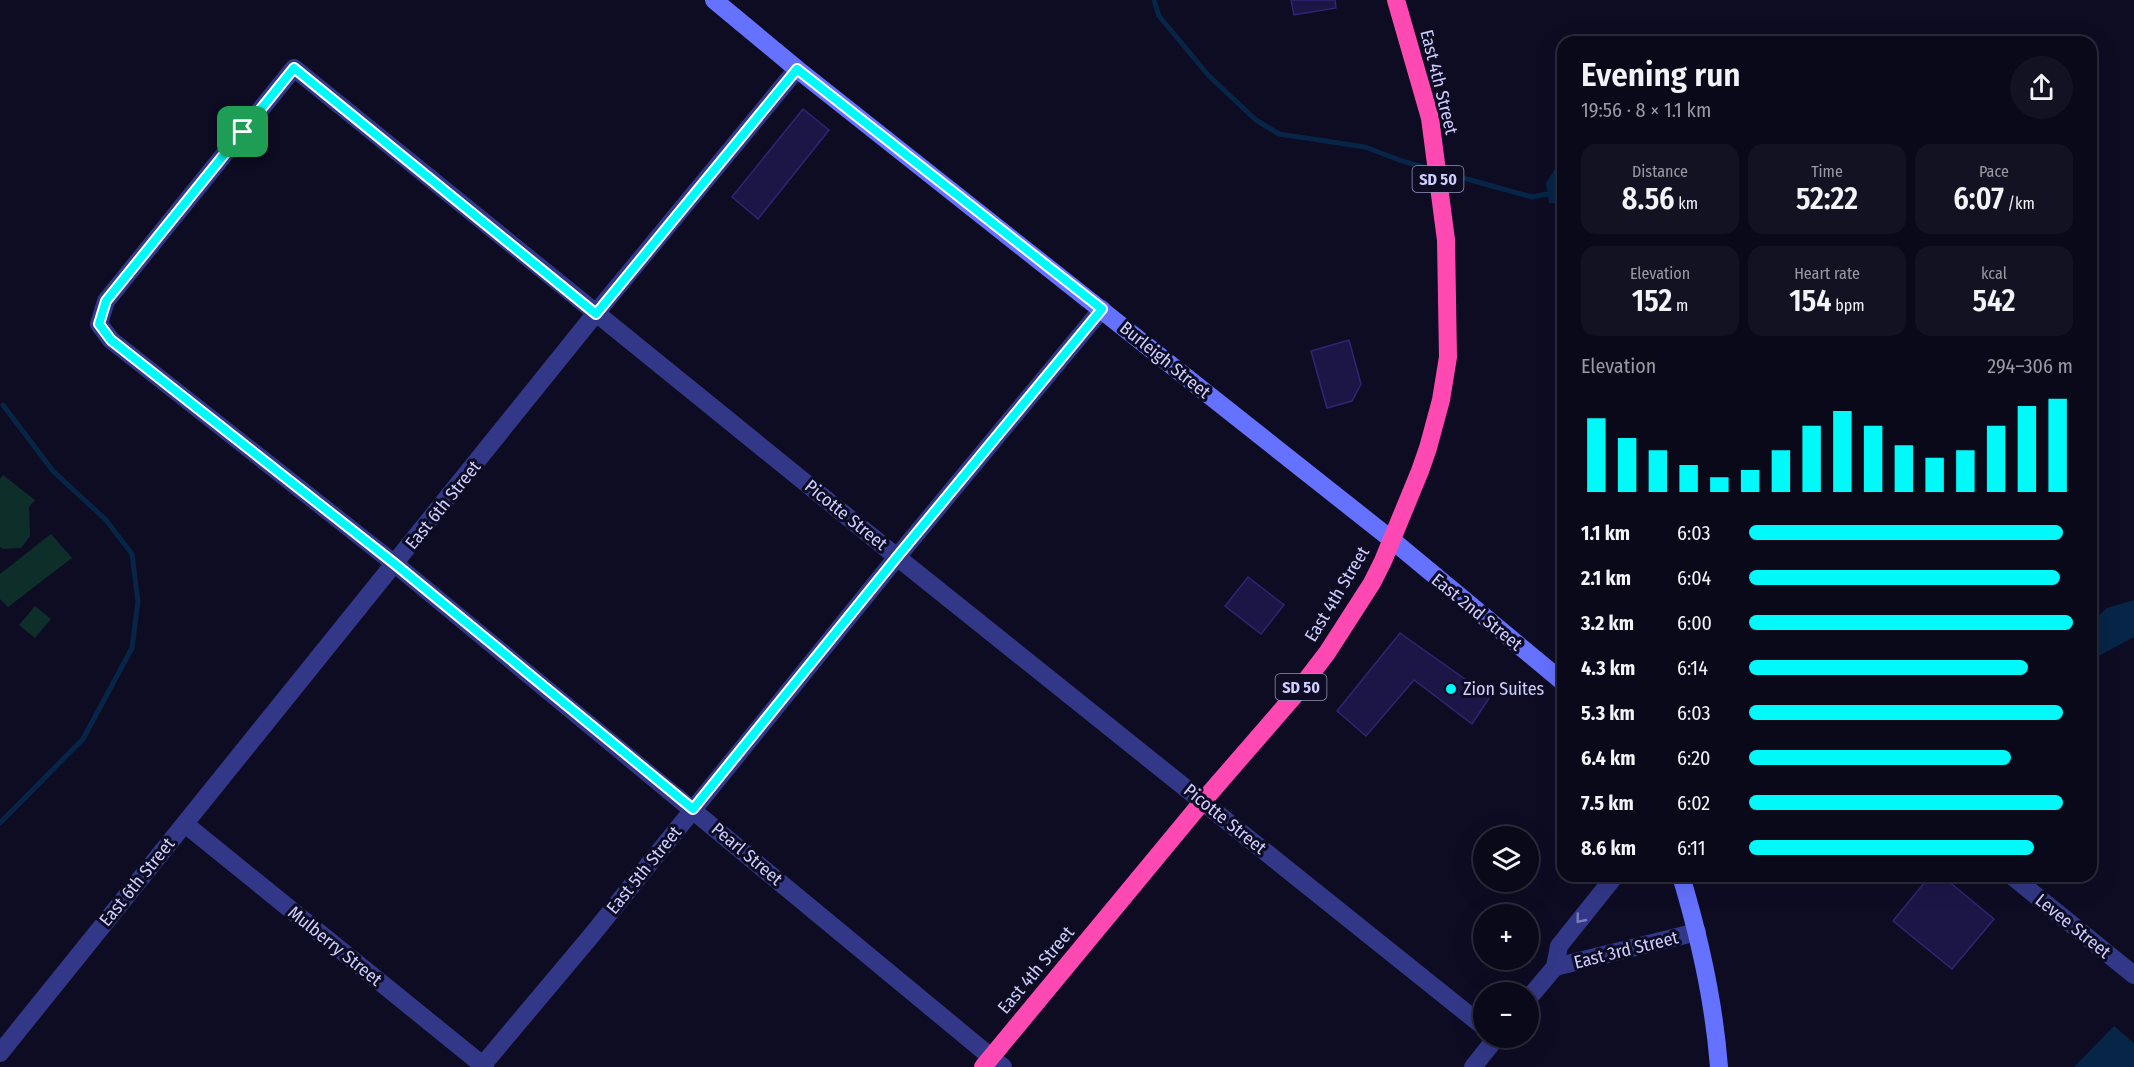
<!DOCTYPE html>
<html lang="en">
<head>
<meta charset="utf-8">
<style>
  :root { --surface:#0a091a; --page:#131223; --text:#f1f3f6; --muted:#999aa2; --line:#2a2a39; --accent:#00f9f9 }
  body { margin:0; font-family:"Fira Sans Condensed",sans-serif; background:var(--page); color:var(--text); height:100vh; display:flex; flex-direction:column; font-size:22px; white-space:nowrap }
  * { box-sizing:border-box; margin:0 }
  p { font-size:20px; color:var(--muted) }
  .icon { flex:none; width:33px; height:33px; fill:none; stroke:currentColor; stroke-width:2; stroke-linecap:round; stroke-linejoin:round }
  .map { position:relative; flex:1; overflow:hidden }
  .drawer { position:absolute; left:1557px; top:36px; width:540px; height:846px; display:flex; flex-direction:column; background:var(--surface); border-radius:18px; box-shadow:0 6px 24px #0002,0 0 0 2px var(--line) }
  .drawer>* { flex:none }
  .fabs { position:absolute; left:1473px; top:826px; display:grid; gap:12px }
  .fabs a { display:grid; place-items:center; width:66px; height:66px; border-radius:50%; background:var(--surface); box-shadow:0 6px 24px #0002,0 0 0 2px var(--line); font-size:30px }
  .pin { position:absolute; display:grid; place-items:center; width:51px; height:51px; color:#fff; margin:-26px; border-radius:12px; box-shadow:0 3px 9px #0006 }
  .round { display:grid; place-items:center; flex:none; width:63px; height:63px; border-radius:32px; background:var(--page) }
  .overview { display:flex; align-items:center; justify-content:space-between; height:102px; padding:0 24px }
  h1 { font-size:33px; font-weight:600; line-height:45px }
  .metrics { display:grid; grid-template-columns:repeat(3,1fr); gap:9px; height:102px; padding:6px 24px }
  .metrics div { display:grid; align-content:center; border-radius:15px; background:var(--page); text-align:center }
  .metrics b { font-size:30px; font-weight:600 }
  .metrics small { font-size:16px; font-weight:400 }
  .metrics p { font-size:16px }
  .chart { height:168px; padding:12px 24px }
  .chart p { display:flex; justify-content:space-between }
  .chart svg { width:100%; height:108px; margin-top:6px; stroke:var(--accent); stroke-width:6 }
  ul { padding:0 24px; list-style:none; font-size:20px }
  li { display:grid; grid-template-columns:96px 72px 1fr; align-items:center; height:45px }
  li i { height:15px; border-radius:8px; background:var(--accent) }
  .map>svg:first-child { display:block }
  .green { fill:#0e2e2a }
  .water { fill:#072547 }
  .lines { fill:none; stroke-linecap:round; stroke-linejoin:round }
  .stream { stroke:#072547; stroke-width:5 }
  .building { fill:#1b1646; stroke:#2e2674; stroke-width:1.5 }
  .street { stroke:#323887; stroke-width:18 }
  .secondary { stroke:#6571ff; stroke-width:18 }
  .highway { stroke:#ff49b2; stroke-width:18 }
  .oneway { stroke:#797cbd }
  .route-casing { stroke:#fff; stroke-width:12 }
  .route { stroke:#00f9f9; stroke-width:8 }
  .poi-dot { fill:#00f9f9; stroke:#0d0c23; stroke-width:2 }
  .labels { text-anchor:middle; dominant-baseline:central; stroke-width:6; stroke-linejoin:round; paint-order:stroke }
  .shield { fill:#0d0c23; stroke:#9594bd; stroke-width:1.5 }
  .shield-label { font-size:16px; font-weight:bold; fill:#cfceff }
  .street-label { font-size:18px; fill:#cfceff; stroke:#0d0c23 }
  .poi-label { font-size:18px; fill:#cfceff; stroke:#0d0c23; text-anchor:start }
</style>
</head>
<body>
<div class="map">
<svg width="2134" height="1067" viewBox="0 0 2134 1067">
  <rect width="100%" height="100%" fill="#0d0c23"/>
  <g class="green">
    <polygon points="3,475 35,500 29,507 30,536 21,548 3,549 0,547 0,479"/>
    <polygon points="51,534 72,558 8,607 0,599 0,574"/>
    <polygon points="35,606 51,619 35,638 19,625"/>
  </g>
  <g class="water">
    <polygon points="1563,156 1563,204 1549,203 1546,183"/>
    <polygon points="2134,600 2134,637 2091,660 2091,622 2107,608"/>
    <polygon points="2114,1026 2134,1043 2134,1067 2074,1067"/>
  </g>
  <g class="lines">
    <g class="stream">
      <polyline points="1154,0 1159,16 1209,76 1256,120 1279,134 1365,147 1402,161 1532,197 1547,194"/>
      <polyline points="0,823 83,739 132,648 138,602 132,554 106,520 53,471 3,405"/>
    </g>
  </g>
  <g class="building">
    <polygon points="1291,0 1335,0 1336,8 1294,15"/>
    <polygon points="803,109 829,130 758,219 732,197"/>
    <polygon points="1349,340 1361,384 1352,401 1327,408 1311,351"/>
    <polygon points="1248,577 1284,605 1261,634 1225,606"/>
    <polygon points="1400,633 1490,697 1472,724 1414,680 1366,736 1337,711"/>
    <polygon points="1930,876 1942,876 1994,919 1952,969 1893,921"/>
  </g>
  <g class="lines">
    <g class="street">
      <polyline points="185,824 485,1067"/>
      <polyline points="2012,876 2134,975"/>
      <polyline points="1555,967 1697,932"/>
      <polyline points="1528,999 1555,967 1559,946 1615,876"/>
      <polyline points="0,1053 596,313 797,69"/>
      <polyline points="481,1067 591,936 897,557 1102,309"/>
      <polyline points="1003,1067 395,564 111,340 99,324 106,301 294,68 897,557 1484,1027"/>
      <polyline points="1473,1067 1496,1038"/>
    </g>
    <g class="secondary">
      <polyline points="714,0 797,69 1392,540 1563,682"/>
      <path d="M1681,876C1700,939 1714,1002 1719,1067"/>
    </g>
    <polyline class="highway" points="983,1067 1203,801 1294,696 1327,653 1372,583 1383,561 1420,471 1428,448 1441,400 1448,357 1446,240 1430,118 1396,0"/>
  </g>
  <defs><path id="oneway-chevron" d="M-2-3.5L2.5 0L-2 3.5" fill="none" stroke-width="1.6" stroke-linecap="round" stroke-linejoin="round" transform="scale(1.5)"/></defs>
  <use class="oneway" href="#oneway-chevron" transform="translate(1580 919) rotate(129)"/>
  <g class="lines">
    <defs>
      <polygon id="route" points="294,68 596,314 797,69 1102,309 897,557 693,809 395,564 111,340 99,324 106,301"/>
    </defs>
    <use href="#route" class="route-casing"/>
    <use href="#route" class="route"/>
  </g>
  <circle class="poi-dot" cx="1451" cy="689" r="6"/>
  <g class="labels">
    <g class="shield">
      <rect x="1412.5" y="166" width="51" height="26" rx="4.5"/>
      <rect x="1275.5" y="674" width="51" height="26" rx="4.5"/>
    </g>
    <g class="shield-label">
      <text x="1438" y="179">SD 50</text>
      <text x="1301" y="687">SD 50</text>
    </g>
    <g class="street-label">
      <text transform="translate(1439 82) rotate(76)">East 4th Street</text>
      <text transform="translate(1165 360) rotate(39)">Burleigh Street</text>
      <text transform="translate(443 505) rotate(-51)">East 6th Street</text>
      <text transform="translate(846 515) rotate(39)">Picotte Street</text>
      <text transform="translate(1337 594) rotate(-59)">East 4th Street</text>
      <text transform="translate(1477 612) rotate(39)">East 2nd Street</text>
      <text transform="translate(1225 819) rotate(39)">Picotte Street</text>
      <text transform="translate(747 854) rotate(40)">Pearl Street</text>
      <text transform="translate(644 870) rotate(-51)">East 5th Street</text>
      <text transform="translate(137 882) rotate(-51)">East 6th Street</text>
      <text transform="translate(2073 926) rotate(39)">Levee Street</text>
      <text transform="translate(335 946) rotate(39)">Mulberry Street</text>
      <text transform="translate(1626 950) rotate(-14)">East 3rd Street</text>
      <text transform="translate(1036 970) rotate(-50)">East 4th Street</text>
    </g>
    <g class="poi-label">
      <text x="1463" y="689">Zion Suites</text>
    </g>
  </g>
</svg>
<div class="fabs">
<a><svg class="icon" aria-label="layers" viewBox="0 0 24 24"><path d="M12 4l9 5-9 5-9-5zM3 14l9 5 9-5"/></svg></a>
<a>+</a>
<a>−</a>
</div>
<div class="pin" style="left:243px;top:132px;background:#1e9e55"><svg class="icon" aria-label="arrive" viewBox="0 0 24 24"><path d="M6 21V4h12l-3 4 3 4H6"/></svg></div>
<section class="drawer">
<div class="overview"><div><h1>Evening run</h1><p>19:56 · 8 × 1.1 km</p></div><a class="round"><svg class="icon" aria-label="share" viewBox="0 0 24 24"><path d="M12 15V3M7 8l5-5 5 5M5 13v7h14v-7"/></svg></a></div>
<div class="metrics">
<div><p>Distance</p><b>8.56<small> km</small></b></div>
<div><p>Time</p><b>52:22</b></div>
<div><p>Pace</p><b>6:07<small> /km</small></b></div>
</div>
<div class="metrics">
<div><p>Elevation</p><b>152<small> m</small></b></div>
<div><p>Heart rate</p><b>154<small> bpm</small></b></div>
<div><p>kcal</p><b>542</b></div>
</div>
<div class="chart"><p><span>Elevation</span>294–306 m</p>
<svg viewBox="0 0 160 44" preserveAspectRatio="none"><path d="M5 44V14M15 44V22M25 44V27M35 44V33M45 44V38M55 44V35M65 44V27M75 44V17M85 44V11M95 44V17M105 44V25M115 44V30M125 44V27M135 44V17M145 44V9M155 44V6"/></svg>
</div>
<ul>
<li><b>1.1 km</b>6:03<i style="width:97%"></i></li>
<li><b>2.1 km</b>6:04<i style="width:96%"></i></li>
<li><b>3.2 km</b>6:00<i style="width:100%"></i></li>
<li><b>4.3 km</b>6:14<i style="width:86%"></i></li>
<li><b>5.3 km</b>6:03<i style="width:97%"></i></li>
<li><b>6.4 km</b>6:20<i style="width:81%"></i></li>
<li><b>7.5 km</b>6:02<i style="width:97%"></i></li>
<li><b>8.6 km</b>6:11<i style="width:88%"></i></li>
</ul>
</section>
</div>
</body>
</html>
